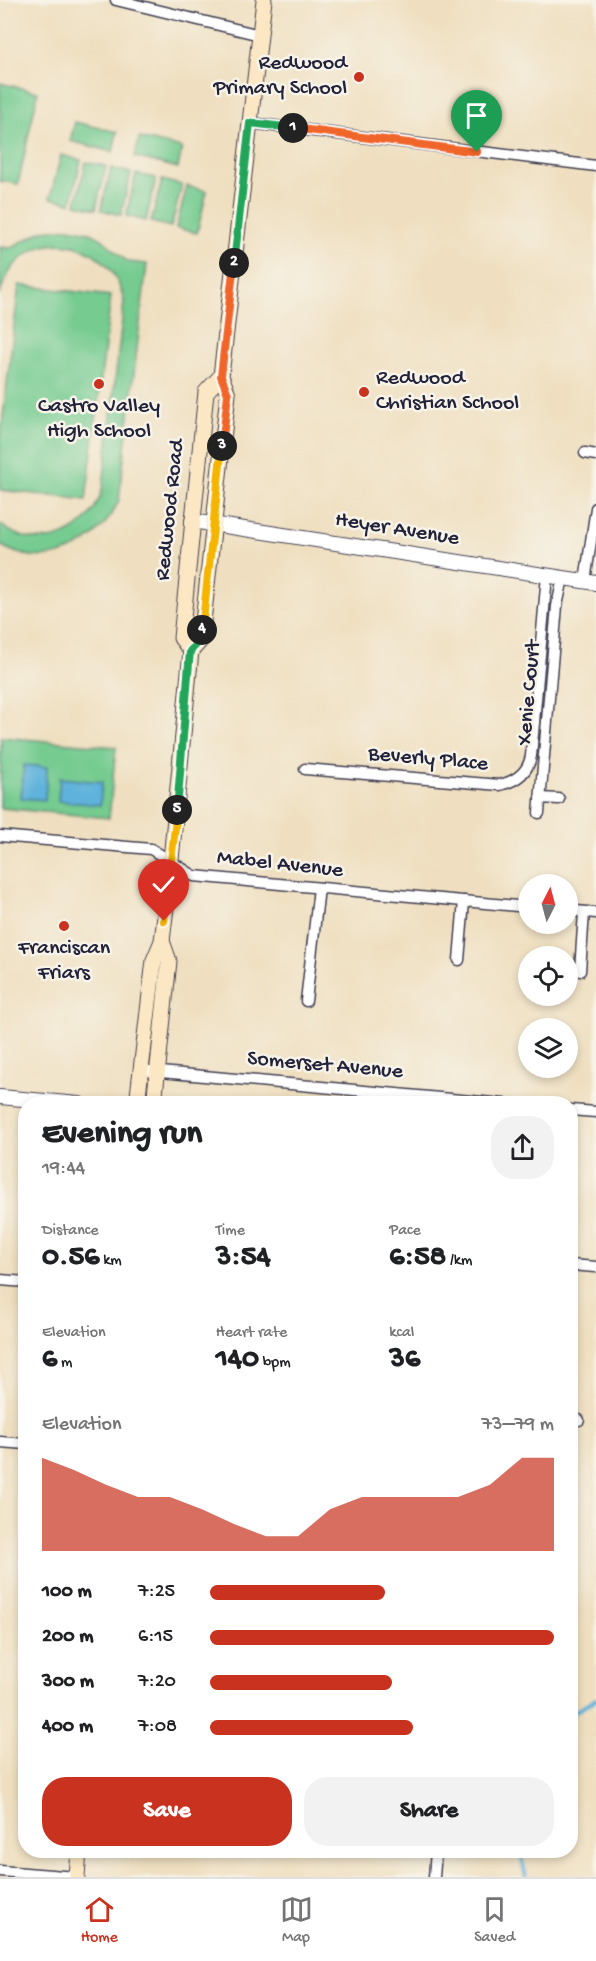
<!DOCTYPE html>
<html lang="en">
<head>
<meta charset="utf-8">
<style>
  :root { --surface:#fff; --page:#f2f2f2; --text:#202124; --muted:#757577; --line:#e0e0e0; --accent:#c8321e }
  body { margin:0; font-family:"Gochi Hand",sans-serif; background:var(--page); color:var(--text); height:100vh; display:flex; flex-direction:column; font-size:22px; white-space:nowrap }
  * { box-sizing:border-box; margin:0 }
  p { font-size:20px; color:var(--muted) }
  .icon { flex:none; width:33px; height:33px; fill:none; stroke:currentColor; stroke-width:2; stroke-linecap:round; stroke-linejoin:round }
  .map { position:relative; flex:1; overflow:hidden }
  .side { position:absolute; left:18px; top:1096px; width:560px; height:762px; display:flex; flex-direction:column; background:var(--surface); border-radius:24px; box-shadow:0 3px 9px #0003 }
  .side>* { flex:none }
  .needle { width:39px; rotate:6deg }
  .controls { position:absolute; left:518px; top:874px; display:grid; gap:12px }
  .controls a { display:grid; place-items:center; width:60px; height:60px; border-radius:50%; background:var(--surface); box-shadow:0 3px 9px #0003; font-size:30px }
  .pin { position:absolute; display:grid; place-items:center; width:51px; height:51px; color:#fff; margin:-62px -26px; border-radius:50% 50% 50% 0; rotate:-45deg; box-shadow:0 0 6px #0007 }
  .pin .icon { rotate:45deg }
  .km { position:absolute; width:30px; height:30px; margin:-15px; border-radius:50%; background:#222; color:#fff; font-size:16px; line-height:30px; text-align:center }
  .round { display:grid; place-items:center; flex:none; width:63px; height:63px; border-radius:24px; background:var(--page) }
  .summary { display:flex; align-items:center; justify-content:space-between; height:102px; padding:0 24px }
  h1 { font-size:33px; font-weight:700; line-height:45px }
  .figures { display:grid; grid-template-columns:repeat(3,1fr); gap:9px; height:102px; padding:6px 24px }
  .figures div { display:grid; align-content:center }
  .figures b { font-size:30px; font-weight:700 }
  .figures small { font-size:16px; font-weight:400 }
  .figures p { font-size:16px }
  .chart { height:168px; padding:12px 24px }
  .chart p { display:flex; justify-content:space-between }
  .chart svg { width:100%; height:108px; margin-top:6px; fill:var(--accent); opacity:.7 }
  .button { display:flex; gap:12px; margin-top:auto; padding:12px 24px }
  .button a { flex:1; height:69px; border-radius:24px; background:var(--accent); color:#fff; font-size:24px; font-weight:700; line-height:69px; text-align:center }
  .button a+a { background:var(--page); color:var(--text) }
  ul { padding:0 24px; list-style:none; font-size:20px }
  li { display:grid; grid-template-columns:96px 72px 1fr; align-items:center; height:45px }
  li i { height:15px; border-radius:8px; background:var(--accent) }
  .dock { display:flex; justify-content:space-around; align-items:center; height:84px; border-top:2px solid var(--line); background:var(--surface); font-size:16px; color:var(--muted) }
  .dock a { display:grid; justify-items:center; gap:3px }
  .dock .on { color:var(--accent) }
  .map>svg:first-child { display:block }
  .green { fill:#74cb90; stroke:#4b7666; stroke-width:1.5 }
  .water { fill:#5fb2db; stroke:#406a8b; stroke-width:1.5 }
  .lines { fill:none; stroke-linecap:round; stroke-linejoin:round }
  .stream { stroke:#5fb2db; stroke-width:4 }
  .minor-casing { stroke:#413e4f; stroke-width:13 }
  .tertiary-casing { stroke:#413e4f; stroke-width:16 }
  .secondary-casing { stroke:#413e4f; stroke-width:17 }
  .minor { stroke:#fff; stroke-width:10 }
  .tertiary { stroke:#fff; stroke-width:14 }
  .secondary { stroke:#fbe7c3; stroke-width:15 }
  .split-1-casing { stroke:#fff; stroke-width:12 }
  .split-2-casing { stroke:#fff; stroke-width:12 }
  .split-3-casing { stroke:#fff; stroke-width:12 }
  .split-4-casing { stroke:#fff; stroke-width:12 }
  .split-5-casing { stroke:#fff; stroke-width:12 }
  .split-6-casing { stroke:#fff; stroke-width:12 }
  .split-1 { stroke:#f0652b; stroke-width:8 }
  .split-2 { stroke:#22a559; stroke-width:8 }
  .split-3 { stroke:#f0652b; stroke-width:8 }
  .split-4 { stroke:#f5b400; stroke-width:8 }
  .split-5 { stroke:#22a559; stroke-width:8 }
  .split-6 { stroke:#f5b400; stroke-width:8 }
  .poi-dot { fill:#c8321e; stroke:#f7f3e8; stroke-width:2 }
  .labels { text-anchor:middle; dominant-baseline:central; stroke-width:5; stroke-linejoin:round; paint-order:stroke }
  .poi-label { font-size:22px; fill:#22223b; stroke:#f7f3e8 }
  .street-label { font-size:22px; fill:#22223b; stroke:#f7f3e8 }
</style>
</head>
<body>
<div class="map">
<svg width="596" height="1877" viewBox="0 0 596 1877">
  <rect width="100%" height="100%" fill="#f7f3e8"/>
  <filter id="ink" filterUnits="userSpaceOnUse"><feTurbulence type="fractalNoise" baseFrequency=".0167" numOctaves="2"/><feDisplacementMap in="SourceGraphic" scale="12" xChannelSelector="R" yChannelSelector="G"/><feConvolveMatrix kernelMatrix="1 2 1 2 8 2 1 2 1" color-interpolation-filters="sRGB"/></filter>
  <filter id="wash" filterUnits="userSpaceOnUse"><feTurbulence type="fractalNoise" baseFrequency=".008" numOctaves="4" result="noise"/><feDisplacementMap in="SourceGraphic" scale="24" xChannelSelector="R" yChannelSelector="G"/><feGaussianBlur stdDeviation="1.35" result="paint"/><feColorMatrix in="noise" values="0 0 0 0 0 0 0 0 0 0 0 0 0 0 0 0 0 1.4 0 .05"/><feComposite in="paint" operator="in"/></filter>
  <g filter="url(#wash)">
    <rect width="100%" height="100%" fill="#efdfc0"/>
    <g class="green">
      <polygon points="0,83 38,92 18,184 0,181"/>
      <polygon points="75,122 117,132 113,152 70,141"/>
      <polygon points="139,138 182,148 178,168 135,157"/>
      <polygon points="61,155 81,160 71,203 50,198"/>
      <polygon points="86,162 106,166 96,209 76,204"/>
      <polygon points="111,168 131,173 121,215 101,210"/>
      <polygon points="136,174 156,178 146,221 126,216"/>
      <polygon points="162,180 182,185 171,227 151,222"/>
      <polygon points="187,186 207,191 197,233 176,228"/>
      <path d="M69,228L89,232L102,239L128,262L147,264L119,500C99,547 47,573 0,545V524C39,556 93,535 103,486L124,302C111,230 17,223 0,295V247L10,248L42,231Z"/>
      <polygon points="19,285 111,296 86,500 0,490 0,441"/>
      <polygon points="1,737 116,747 109,818 0,808"/>
    </g>
    <g class="water">
      <polygon points="24,765 47,767 45,800 21,798"/>
      <polygon points="60,778 102,782 100,805 58,801"/>
    </g>
    <g class="lines">
      <g class="stream">
        <polyline points="570,1715 596,1699"/>
        <polyline points="520,1851 526,1877"/>
      </g>
    </g>
  </g>
  <g filter="url(#ink)">
    <g class="lines">
      <defs>
        <g id="minor">
          <polyline points="116,0 260,35"/>
          <polyline points="250,123 596,166"/>
          <polyline points="585,453 596,455"/>
          <polyline points="585,581 596,508"/>
          <path d="M305,769L500,785C516,781 528,773 531,756L547,575"/>
          <polyline points="540,798 559,799"/>
          <polyline points="539,813 557,606 563,578"/>
          <polyline points="0,836 151,849 194,876 528,907"/>
          <polyline points="567,910 596,913"/>
          <polyline points="459,960 464,901"/>
          <polyline points="580,971 584,912"/>
          <polyline points="306,1001 319,888"/>
          <polyline points="150,1071 504,1104"/>
          <polyline points="570,1110 596,1112"/>
          <polyline points="570,1265 596,1267"/>
          <polyline points="0,1280 26,1282"/>
          <polyline points="570,1419 579,1420"/>
          <polyline points="0,1442 26,1444"/>
          <polyline points="0,1871 77,1877"/>
          <polyline points="434,1877 436,1851"/>
        </g>
        <g id="tertiary">
          <polyline points="192,521 596,583"/>
          <polyline points="0,1097 79,1104"/>
        </g>
        <g id="secondary">
          <polyline points="191,651 181,638 206,392 221,376"/>
          <polyline points="137,1104 154,960 162,941 168,891 191,651 201,640 228,394 221,376 264,0"/>
          <polyline points="154,1104 169,961 162,941"/>
          <polyline points="77,1877 79,1851"/>
        </g>
      </defs>
      <use href="#minor" class="minor-casing"/>
      <use href="#tertiary" class="tertiary-casing"/>
      <use href="#secondary" class="secondary-casing"/>
      <use href="#minor" class="minor"/>
      <use href="#tertiary" class="tertiary"/>
      <use href="#secondary" class="secondary"/>
    </g>
  </g>
  <g class="lines" filter="url(#ink)">
    <defs>
      <polyline id="split-1" points="293,128 477,152"/>
      <polyline id="split-2" points="234,263 250,123 293,128"/>
      <polyline id="split-3" points="222,446 228,394 221,376 234,263"/>
      <polyline id="split-4" points="202,630 222,446"/>
      <polyline id="split-5" points="177,810 190,651 201,640 202,630"/>
      <polyline id="split-6" points="164,921 177,810"/>
    </defs>
    <use href="#split-1" class="split-1-casing"/>
    <use href="#split-2" class="split-2-casing"/>
    <use href="#split-3" class="split-3-casing"/>
    <use href="#split-4" class="split-4-casing"/>
    <use href="#split-5" class="split-5-casing"/>
    <use href="#split-6" class="split-6-casing"/>
    <use href="#split-1" class="split-1"/>
    <use href="#split-2" class="split-2"/>
    <use href="#split-3" class="split-3"/>
    <use href="#split-4" class="split-4"/>
    <use href="#split-5" class="split-5"/>
    <use href="#split-6" class="split-6"/>
  </g>
  <g class="poi-dot">
    <circle cx="359" cy="77" r="6"/>
    <circle cx="99" cy="384" r="6"/>
    <circle cx="364" cy="392" r="6"/>
    <circle cx="64" cy="926" r="6"/>
  </g>
  <g class="labels">
    <g class="poi-label">
      <text x="347" y="64" text-anchor="end">Redwood<tspan x="347" dy="25">Primary School</tspan></text>
      <text x="376" y="379" text-anchor="start">Redwood<tspan x="376" dy="25">Christian School</tspan></text>
      <text x="99" y="407">Castro Valley<tspan x="99" dy="25">High School</tspan></text>
      <text x="64" y="949">Franciscan<tspan x="64" dy="25">Friars</tspan></text>
    </g>
    <g class="street-label">
      <text transform="translate(171 510) rotate(-84)">Redwood Road</text>
      <text transform="translate(397 530) rotate(9)">Heyer Avenue</text>
      <text transform="translate(530 693) rotate(-85)">Xenie Court</text>
      <text transform="translate(428 760) rotate(5)">Beverly Place</text>
      <text transform="translate(280 865) rotate(6)">Mabel Avenue</text>
      <text transform="translate(325 1066) rotate(5)">Somerset Avenue</text>
    </g>
  </g>
</svg>
<div class="controls">
<a><svg class="needle" viewBox="-14 -14 28 28"><path d="M0-13l5 13h-10z" fill="#e53935"/><path d="M0 13l5-13h-10z" fill="#757577"/></svg></a>
<a><svg class="icon" aria-label="locate" viewBox="0 0 24 24"><circle cx="12" cy="12" r="6"/><path d="M12 2v4M12 18v4M2 12h4M18 12h4"/></svg></a>
<a><svg class="icon" aria-label="layers" viewBox="0 0 24 24"><path d="M12 4l9 5-9 5-9-5zM3 14l9 5 9-5"/></svg></a>
</div>
<div class="pin" style="left:477px;top:152px;background:#1e9e55"><svg class="icon" aria-label="arrive" viewBox="0 0 24 24"><path d="M6 21V4h12l-3 4 3 4H6"/></svg></div>
<div class="pin" style="left:164px;top:921px;background:#d93025"><svg class="icon" aria-label="check" viewBox="0 0 24 24"><path d="M5 12l5 5 9-10"/></svg></div>
<b class="km" style="left:293px;top:128px">1</b>
<b class="km" style="left:234px;top:263px">2</b>
<b class="km" style="left:222px;top:446px">3</b>
<b class="km" style="left:202px;top:630px">4</b>
<b class="km" style="left:177px;top:810px">5</b>
<section class="side">
<div class="summary"><div><h1>Evening run</h1><p>19:44</p></div><a class="round"><svg class="icon" aria-label="share" viewBox="0 0 24 24"><path d="M12 15V3M7 8l5-5 5 5M5 13v7h14v-7"/></svg></a></div>
<div class="figures">
<div><p>Distance</p><b>0.56<small> km</small></b></div>
<div><p>Time</p><b>3:54</b></div>
<div><p>Pace</p><b>6:58<small> /km</small></b></div>
</div>
<div class="figures">
<div><p>Elevation</p><b>6<small> m</small></b></div>
<div><p>Heart rate</p><b>140<small> bpm</small></b></div>
<div><p>kcal</p><b>36</b></div>
</div>
<div class="chart"><p><span>Elevation</span>73–79 m</p>
<svg viewBox="0 0 160 44" preserveAspectRatio="none"><path d="M0 44V6L10 11L20 17L30 22L40 22L50 27L60 33L70 38L80 38L90 27L100 22L110 22L120 22L130 22L140 17L150 6L160 6V44z"/></svg>
</div>
<ul>
<li><b>100 m</b>7:25<i style="width:51%"></i></li>
<li><b>200 m</b>6:15<i style="width:100%"></i></li>
<li><b>300 m</b>7:20<i style="width:53%"></i></li>
<li><b>400 m</b>7:08<i style="width:59%"></i></li>
</ul>
<div class="button"><a>Save</a><a>Share</a></div>
</section>
</div>
<nav class="dock">
<a class="on"><svg class="icon" aria-label="home" viewBox="0 0 24 24"><path d="M3 11l9-7 9 7M6 9v11h12V9"/></svg>Home</a>
<a><svg class="icon" aria-label="map" viewBox="0 0 24 24"><path d="M3 6l6-2 6 2 6-2v14l-6 2-6-2-6 2zM9 4v14M15 6v14"/></svg>Map</a>
<a><svg class="icon" aria-label="saved" viewBox="0 0 24 24"><path d="M7 4h10v16l-5-4-5 4z"/></svg>Saved</a>
</nav>
</body>
</html>
